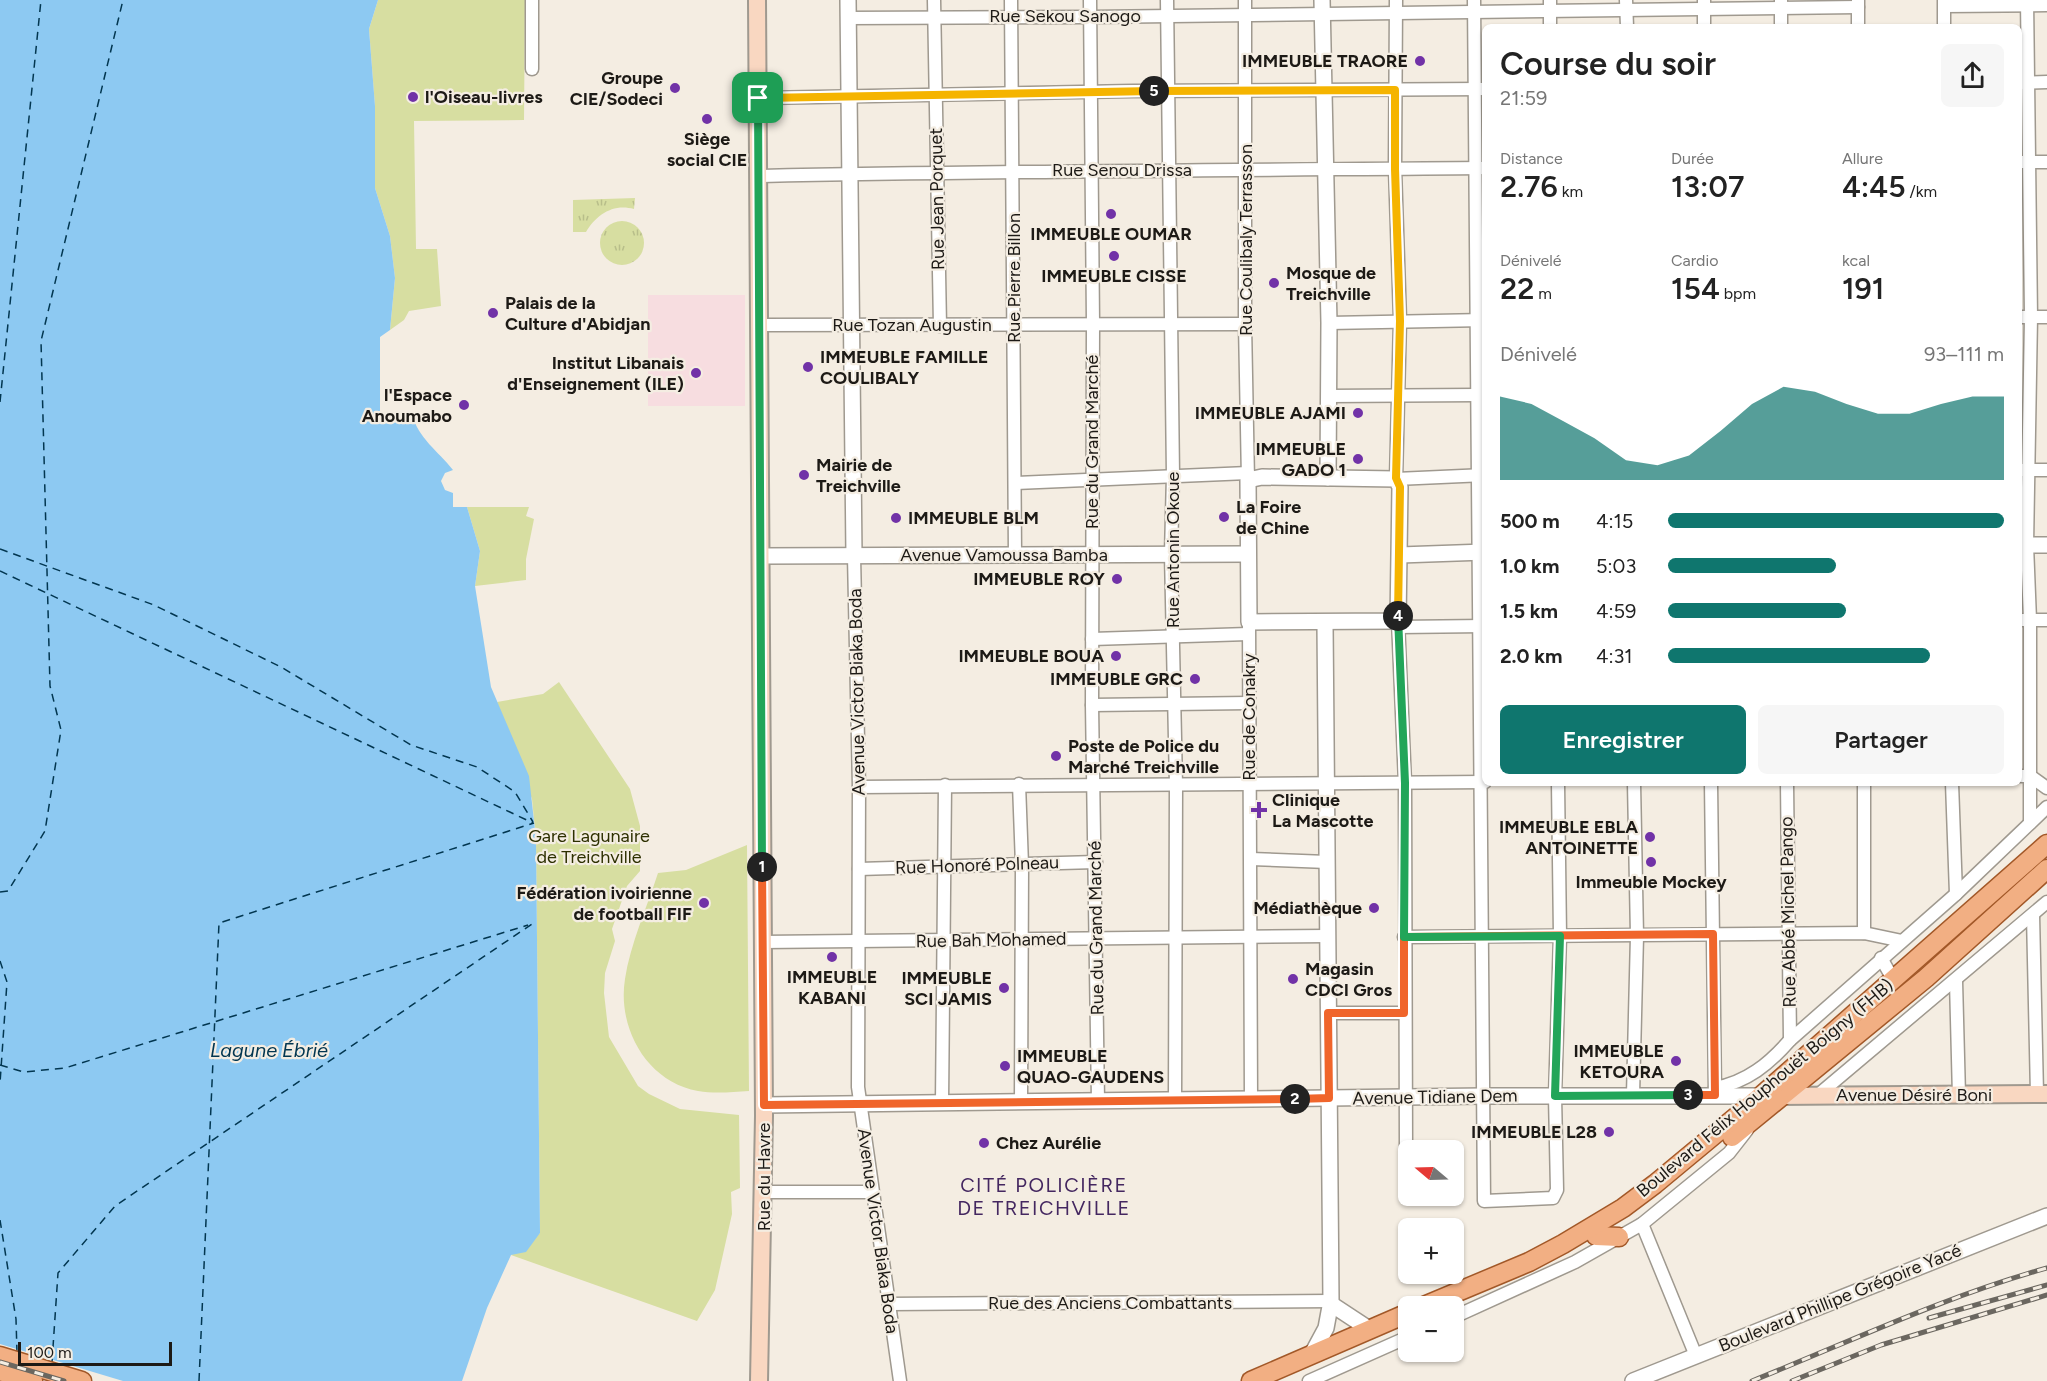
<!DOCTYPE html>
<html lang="fr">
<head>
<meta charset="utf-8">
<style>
  :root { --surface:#fff; --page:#f6f6f6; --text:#222; --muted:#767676; --accent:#0f766e }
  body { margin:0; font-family:Figtree,sans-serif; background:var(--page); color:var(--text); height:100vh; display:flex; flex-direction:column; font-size:22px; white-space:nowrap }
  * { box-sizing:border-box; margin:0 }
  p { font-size:20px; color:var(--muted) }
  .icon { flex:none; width:33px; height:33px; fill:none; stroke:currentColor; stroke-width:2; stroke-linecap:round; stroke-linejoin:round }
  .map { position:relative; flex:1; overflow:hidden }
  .sheet { position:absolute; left:1482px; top:24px; width:540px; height:762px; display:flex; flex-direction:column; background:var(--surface); border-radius:9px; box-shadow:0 2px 4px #0004 }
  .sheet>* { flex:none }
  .needle { width:39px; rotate:289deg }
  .tools { position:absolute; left:1398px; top:1140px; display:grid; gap:12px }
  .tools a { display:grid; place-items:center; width:66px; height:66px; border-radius:9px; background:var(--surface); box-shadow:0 2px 4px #0004; font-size:30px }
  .scale { position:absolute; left:18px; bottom:15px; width:154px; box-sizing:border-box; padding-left:6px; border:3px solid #1d1a16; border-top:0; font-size:16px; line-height:21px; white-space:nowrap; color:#1d1a16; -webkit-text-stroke:4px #f4ede2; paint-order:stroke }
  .pin { position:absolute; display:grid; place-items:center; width:51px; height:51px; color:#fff; margin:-26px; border-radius:12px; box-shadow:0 3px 9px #0006 }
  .km { position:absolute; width:30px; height:30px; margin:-15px; border-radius:50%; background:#222; color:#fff; font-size:16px; line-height:30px; text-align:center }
  .round { display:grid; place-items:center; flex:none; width:63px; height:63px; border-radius:9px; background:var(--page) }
  .summary { display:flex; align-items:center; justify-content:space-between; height:102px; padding:0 18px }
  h1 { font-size:33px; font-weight:600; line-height:45px }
  .metrics { display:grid; grid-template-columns:repeat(3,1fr); gap:9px; height:102px; padding:6px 18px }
  .metrics div { display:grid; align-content:center }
  .metrics b { font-size:30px; font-weight:600 }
  .metrics small { font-size:16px; font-weight:400 }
  .metrics p { font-size:16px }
  .chart { height:168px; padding:12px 18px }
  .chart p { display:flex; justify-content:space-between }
  .chart svg { width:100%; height:108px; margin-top:6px; fill:var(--accent); opacity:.7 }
  .action { display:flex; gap:12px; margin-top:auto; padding:12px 18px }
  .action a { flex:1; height:69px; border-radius:9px; background:var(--accent); color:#fff; font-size:24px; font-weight:600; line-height:69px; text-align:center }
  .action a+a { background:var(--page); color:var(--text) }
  ul { padding:0 18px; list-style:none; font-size:20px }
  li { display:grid; grid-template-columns:96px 72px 1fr; align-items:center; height:45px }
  li i { height:15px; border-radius:8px; background:var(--accent) }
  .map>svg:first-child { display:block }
  .education { fill:#f7dde0 }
  .grass { fill:url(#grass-tufts) }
  .garden { fill:#d7dea1 }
  .water { fill:#8dc9f2 }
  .pier { fill:#f4ede2 }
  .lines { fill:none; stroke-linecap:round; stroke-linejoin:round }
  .ferry { stroke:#023650; stroke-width:1.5; stroke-dasharray:8 6; stroke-linecap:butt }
  .minor-casing { stroke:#9f998f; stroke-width:15 }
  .tertiary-casing { stroke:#9f998f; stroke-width:18 }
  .secondary-casing { stroke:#9f998f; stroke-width:20 }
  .primary-casing { stroke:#a25828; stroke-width:21 }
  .minor { stroke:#fff; stroke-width:12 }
  .tertiary { stroke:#fff; stroke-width:15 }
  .secondary { stroke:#f9d7c1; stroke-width:16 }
  .primary { stroke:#f2af83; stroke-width:18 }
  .rail-casing { stroke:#6b6760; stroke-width:5 }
  .rail { stroke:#f4ede2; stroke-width:3; stroke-dasharray:9; stroke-linecap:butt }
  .split-1-casing { stroke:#fff; stroke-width:12 }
  .split-2-casing { stroke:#fff; stroke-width:12 }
  .split-3-casing { stroke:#fff; stroke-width:12 }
  .split-4-casing { stroke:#fff; stroke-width:12 }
  .split-5-casing { stroke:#fff; stroke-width:12 }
  .split-6-casing { stroke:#fff; stroke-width:12 }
  .split-1 { stroke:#22a559; stroke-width:8 }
  .split-2 { stroke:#f0652b; stroke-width:8 }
  .split-3 { stroke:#f0652b; stroke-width:8 }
  .split-4 { stroke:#22a559; stroke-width:8 }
  .split-5 { stroke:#f5b400; stroke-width:8 }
  .split-6 { stroke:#f5b400; stroke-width:8 }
  .poi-dot { fill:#7132a7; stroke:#f4ede2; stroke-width:2 }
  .labels { text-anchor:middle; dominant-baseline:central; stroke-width:4.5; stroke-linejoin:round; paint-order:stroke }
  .street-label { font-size:18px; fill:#1d1a16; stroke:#f4ede2 }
  .poi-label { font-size:18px; font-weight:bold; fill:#1d1a16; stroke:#f4ede2; text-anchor:end }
  .park-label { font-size:18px; fill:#2d3000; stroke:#f4ede2 }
  .water-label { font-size:20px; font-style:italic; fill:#023650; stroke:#f4ede2 }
  .neighbourhood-label { font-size:20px; letter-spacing:1.5px; fill:#442760; stroke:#f4ede2 }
</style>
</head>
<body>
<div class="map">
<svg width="2047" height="1381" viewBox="0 0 2047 1381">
  <defs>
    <pattern id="grass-tufts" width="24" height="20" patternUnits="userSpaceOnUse" patternTransform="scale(1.5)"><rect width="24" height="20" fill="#d7dea1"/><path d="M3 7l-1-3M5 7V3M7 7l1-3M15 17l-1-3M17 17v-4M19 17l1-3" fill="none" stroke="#b8be8a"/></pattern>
  </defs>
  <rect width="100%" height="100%" fill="#f4ede2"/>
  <rect class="education" x="648" y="295" width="97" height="111"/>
  <g class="grass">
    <path d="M635,198L634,209C613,203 596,215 586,232H573V200Z"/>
    <circle cx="622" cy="243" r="22"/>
  </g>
  <g class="garden">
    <polygon points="378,0 525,0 524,120 414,121 416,249 437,249 441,306 409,311 404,320 390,330 395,278 390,236 375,188 375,106 369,29"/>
    <polygon points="467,507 529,507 526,516 534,519 526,559 526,580 475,586 480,551"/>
    <polygon points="559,682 630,789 640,826 640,871 627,886 612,929 615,941 605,973 604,993 609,1037 638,1086 649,1094 680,1109 739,1115 740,1188 731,1192 732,1214 715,1290 697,1321 511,1255 540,1233 536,839 532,799 497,702 543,694"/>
    <path d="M747,845L749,1091C732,1092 715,1094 698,1091C647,1082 617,1028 625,979C630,945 647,907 658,873L686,870Z"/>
  </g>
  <path class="water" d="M0,0H378L369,29L375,106V188L390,236L395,278L390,330L380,337V415L390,423L399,421L404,413L412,414C418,438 438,451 453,470L445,473L441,481L445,490L453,493V507H467L480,551L475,586L491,687L529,776L536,839L540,1233L526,1252L511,1255L487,1308L462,1381H0Z"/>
  <polygon class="pier" points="0,1344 123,1381 0,1381"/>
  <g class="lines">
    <g class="ferry">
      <polyline points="0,402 41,0"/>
      <polyline points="0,549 154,605 281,667 411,745 477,767 515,792 533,822"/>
      <polyline points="0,571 533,823"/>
      <polyline points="0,892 8,891 45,831 61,730 50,686 41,341 123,0"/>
      <polyline points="0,961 7,982 0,1083"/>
      <polyline points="0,1065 24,1072 65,1068 528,925"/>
      <polyline points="0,1220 16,1319 17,1353"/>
      <polyline points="52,1362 58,1273 115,1206 532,924"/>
      <polyline points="199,1381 219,923 534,823"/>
    </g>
    <defs>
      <g id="minor">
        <polyline points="532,0 532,69"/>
        <polyline points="934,0 940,326"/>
        <polyline points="1011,0 1015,555"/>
        <polyline points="1090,0 1093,323 1092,705 1098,1101"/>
        <polyline points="1167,0 1173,475 1171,554 1176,785 1175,1100"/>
        <polyline points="1245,0 1245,324 1248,480"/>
        <polyline points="1396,0 1395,169 1400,320 1396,479 1485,475"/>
        <polyline points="1474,0 1484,1201 1553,1198 1557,1190 1555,1096 1560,936 1558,783"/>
        <polyline points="1550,0 1550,27"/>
        <polyline points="1626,0 1627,27"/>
        <polyline points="1704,0 1704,27"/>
        <polyline points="2027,0 2031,317 2027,545 2030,620 2030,823"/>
        <polyline points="1781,1 1781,27"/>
        <polyline points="1858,1 1858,27"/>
        <polyline points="1945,6 2047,5"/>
        <polyline points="848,18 1091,17 1858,7"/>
        <polyline points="1944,27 1944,0"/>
        <polyline points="2019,83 2047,82"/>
        <polyline points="758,98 1133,91 1485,89"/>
        <polyline points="2019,162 2047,162"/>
        <path d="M758,176C1000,171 1243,170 1485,168"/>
        <polyline points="2019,317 2047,317"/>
        <polyline points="1329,323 1485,320"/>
        <polyline points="759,325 1245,324"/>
        <polyline points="1328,396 1477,395"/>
        <polyline points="2019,470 2047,470"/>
        <polyline points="1015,483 1248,473"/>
        <polyline points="854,556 859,787 858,1087 900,1381"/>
        <polyline points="2019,620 2047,620"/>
        <polyline points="1398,621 1405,783 1406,1154"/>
        <polyline points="1249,622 1251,1099"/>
        <polyline points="1398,627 1485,626"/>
        <polyline points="1092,639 1248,634"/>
        <polyline points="1092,705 1249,703"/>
        <polyline points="2019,776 2030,776 2047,788"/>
        <polyline points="1711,783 1715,1094"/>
        <polyline points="1787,783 1790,1040"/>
        <polyline points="1952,783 1956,894"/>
        <polyline points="1019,784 1022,865 1021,1101"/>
        <polyline points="859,787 1485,782"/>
        <polyline points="1251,859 1327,862"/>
        <polyline points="859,869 1096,862"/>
        <polyline points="2033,915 2037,1094"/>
        <polyline points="1864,933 1864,783"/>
        <polyline points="1404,937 1864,933 1902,941"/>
        <polyline points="763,942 1327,936"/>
        <polyline points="1881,958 1893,979"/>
        <polyline points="1956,981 1959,1096"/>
        <polyline points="1328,1013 1404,1013"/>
        <path d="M1715,1088C1747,1082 1769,1064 1790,1040L1956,894L2047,807"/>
        <polyline points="1633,1095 1637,936 1634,783"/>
        <polyline points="1818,1095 2047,902"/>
        <polyline points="942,1103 945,785"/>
        <polyline points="763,1192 872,1192"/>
        <polyline points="1642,1224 1696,1356"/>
        <polyline points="889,1304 1331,1301"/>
        <polyline points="1454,1317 1575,1262 1642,1224 1729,1153 1747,1130"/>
        <polyline points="1309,1381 1408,1337"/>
      </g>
      <g id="tertiary">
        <polyline points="848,0 854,556"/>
        <polyline points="1322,0 1329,323 1328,478"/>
        <polygon points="1262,477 1396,479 1400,487 1398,621 1249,622 1248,480"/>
        <polyline points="2019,545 2047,545"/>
        <polyline points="1400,555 1485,552"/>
        <polyline points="761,556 1247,554"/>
        <polyline points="764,1105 1483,1096 1761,1096"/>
        <polyline points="1331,1304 1369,1329"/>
        <polyline points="1312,1354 1326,1328 1331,1301 1325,624"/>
        <polyline points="1633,1381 2047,1216"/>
      </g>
      <g id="secondary">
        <polyline points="757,0 764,1116 759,1381"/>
        <polyline points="1775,1096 2047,1094"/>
      </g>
      <g id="primary">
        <polyline points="1732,1137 1926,978 2047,869"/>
        <polyline points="1596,1236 1619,1237"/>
        <polyline points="1424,1306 1529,1262 1563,1244 1623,1208 1655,1184 1761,1096 2047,844"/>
        <polyline points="0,1356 82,1381"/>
        <polyline points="0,1371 33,1381"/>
        <polyline points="1251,1381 1408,1313"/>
      </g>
    </defs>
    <use href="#minor" class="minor-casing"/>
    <use href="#tertiary" class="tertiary-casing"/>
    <use href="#secondary" class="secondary-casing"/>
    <use href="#primary" class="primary-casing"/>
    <use href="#minor" class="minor"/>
    <use href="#tertiary" class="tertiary"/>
    <use href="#secondary" class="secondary"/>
    <use href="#primary" class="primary"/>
    <defs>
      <g id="rail">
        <polyline points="1929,1318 2047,1285"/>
        <polyline points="0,1362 64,1381"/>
        <path d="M1752,1381C1849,1342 1946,1296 2047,1268"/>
        <polyline points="1792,1381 1881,1345 2047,1295"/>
      </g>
    </defs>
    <use href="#rail" class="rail-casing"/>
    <use href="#rail" class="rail"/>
  </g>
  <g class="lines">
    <defs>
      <polyline id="split-1" points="758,98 762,867"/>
      <polyline id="split-2" points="762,867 764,1105 1295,1099"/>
      <polyline id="split-3" points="1295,1099 1329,1098 1328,1013 1404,1013 1404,937 1713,934 1715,1095 1688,1095"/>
      <polyline id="split-4" points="1398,616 1405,783 1404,937 1560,936 1555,1096 1688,1095"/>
      <polyline id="split-5" points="1154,91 1395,90 1395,169 1400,321 1396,478 1400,487 1398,616"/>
      <polyline id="split-6" points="758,98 1154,91"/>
    </defs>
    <use href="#split-1" class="split-1-casing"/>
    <use href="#split-2" class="split-2-casing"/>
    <use href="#split-3" class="split-3-casing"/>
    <use href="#split-4" class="split-4-casing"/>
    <use href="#split-5" class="split-5-casing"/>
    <use href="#split-6" class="split-6-casing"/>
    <use href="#split-1" class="split-1"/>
    <use href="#split-2" class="split-2"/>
    <use href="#split-3" class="split-3"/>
    <use href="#split-4" class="split-4"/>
    <use href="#split-5" class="split-5"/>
    <use href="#split-6" class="split-6"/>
  </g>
  <g class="poi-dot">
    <circle cx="1420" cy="61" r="6"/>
    <circle cx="675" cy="88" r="6"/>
    <circle cx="413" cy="97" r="6"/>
    <circle cx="707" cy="119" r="6"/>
    <circle cx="1111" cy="214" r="6"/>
    <circle cx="1114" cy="256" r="6"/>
    <circle cx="1274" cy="283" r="6"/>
    <circle cx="493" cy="313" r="6"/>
    <circle cx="808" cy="367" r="6"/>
    <circle cx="696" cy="373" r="6"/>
    <circle cx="464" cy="405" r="6"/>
    <circle cx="1358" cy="413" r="6"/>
    <circle cx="1358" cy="459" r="6"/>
    <circle cx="804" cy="475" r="6"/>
    <circle cx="1224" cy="517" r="6"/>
    <circle cx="896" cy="518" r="6"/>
    <circle cx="1117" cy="579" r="6"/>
    <circle cx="1116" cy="656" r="6"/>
    <circle cx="1195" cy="679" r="6"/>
    <circle cx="1056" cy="756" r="6"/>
    <path d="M1256 801h6v6h6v6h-6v6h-6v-6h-6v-6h6z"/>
    <circle cx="1650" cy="837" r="6"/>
    <circle cx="1651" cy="862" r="6"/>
    <circle cx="704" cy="903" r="6"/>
    <circle cx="1374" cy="908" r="6"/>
    <circle cx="832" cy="957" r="6"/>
    <circle cx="1293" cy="979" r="6"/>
    <circle cx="1004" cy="988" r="6"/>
    <circle cx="1676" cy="1061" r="6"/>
    <circle cx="1005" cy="1066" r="6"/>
    <circle cx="1609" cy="1132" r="6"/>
    <circle cx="984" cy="1143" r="6"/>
  </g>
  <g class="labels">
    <g class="street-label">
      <text x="1065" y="16">Rue Sekou Sanogo</text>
      <text x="1122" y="170">Rue Senou Drissa</text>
      <text transform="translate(937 199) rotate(-91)">Rue Jean Porquet</text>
      <text transform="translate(1246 240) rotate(-90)">Rue Coulibaly Terrasson</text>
      <text transform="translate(1014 278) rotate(-90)">Rue Pierre Billon</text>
      <text x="912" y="325">Rue Tozan Augustin</text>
      <text transform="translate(1092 442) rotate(-90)">Rue du Grand Marché</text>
      <text transform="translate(1173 550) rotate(-90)">Rue Antonin Okoue</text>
      <text x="1004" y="555">Avenue Vamoussa Bamba</text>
      <text transform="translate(857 692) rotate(-91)">Avenue Victor Biaka Boda</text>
      <text transform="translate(1249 717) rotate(-90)">Rue de Conakry</text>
      <text transform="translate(977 865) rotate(-2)">Rue Honoré Polneau</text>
      <text transform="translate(1788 912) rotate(-91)">Rue Abbé Michel Pango</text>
      <text transform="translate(1096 928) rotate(-91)">Rue du Grand Marché</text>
      <text transform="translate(991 940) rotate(-1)">Rue Bah Mohamed</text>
      <text transform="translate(1765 1088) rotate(-40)">Boulevard Félix Houphouët Boigny (FHB)</text>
      <text x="1914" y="1095">Avenue Désiré Boni</text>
      <text transform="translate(1435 1097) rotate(-1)">Avenue Tidiane Dem</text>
      <text transform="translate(764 1177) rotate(-90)">Rue du Havre</text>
      <text transform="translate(878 1231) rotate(82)">Avenue Victor Biaka Boda</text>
      <text transform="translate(1840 1298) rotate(-22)">Boulevard Phillipe Grégoire Yacé</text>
      <text x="1110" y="1303">Rue des Anciens Combattants</text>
    </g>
    <g class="poi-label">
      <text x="1408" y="61">IMMEUBLE TRAORE</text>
      <text x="663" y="78">Groupe<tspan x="663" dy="21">CIE/Sodeci</tspan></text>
      <text x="425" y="97" text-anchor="start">l'Oiseau-livres</text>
      <text x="707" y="139" text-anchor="middle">Siège<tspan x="707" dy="21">social CIE</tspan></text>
      <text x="1111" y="234" text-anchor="middle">IMMEUBLE OUMAR</text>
      <text x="1286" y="273" text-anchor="start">Mosque de<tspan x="1286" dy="21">Treichville</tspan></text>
      <text x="1114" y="276" text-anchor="middle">IMMEUBLE CISSE</text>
      <text x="505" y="303" text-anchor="start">Palais de la<tspan x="505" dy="21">Culture d'Abidjan</tspan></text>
      <text x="820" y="357" text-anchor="start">IMMEUBLE FAMILLE<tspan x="820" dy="21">COULIBALY</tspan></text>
      <text x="684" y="363">Institut Libanais<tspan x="684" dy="21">d'Enseignement (ILE)</tspan></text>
      <text x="452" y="395">l'Espace<tspan x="452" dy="21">Anoumabo</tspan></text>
      <text x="1346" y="413">IMMEUBLE AJAMI</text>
      <text x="1346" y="449">IMMEUBLE<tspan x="1346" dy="21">GADO 1</tspan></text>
      <text x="816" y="465" text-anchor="start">Mairie de<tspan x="816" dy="21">Treichville</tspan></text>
      <text x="1236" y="507" text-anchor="start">La Foire<tspan x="1236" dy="21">de Chine</tspan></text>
      <text x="908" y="518" text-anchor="start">IMMEUBLE BLM</text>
      <text x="1105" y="579">IMMEUBLE ROY</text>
      <text x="1104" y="656">IMMEUBLE BOUA</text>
      <text x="1183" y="679">IMMEUBLE GRC</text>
      <text x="1068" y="746" text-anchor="start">Poste de Police du<tspan x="1068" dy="21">Marché Treichville</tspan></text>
      <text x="1272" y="800" text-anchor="start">Clinique<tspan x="1272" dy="21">La Mascotte</tspan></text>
      <text x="1638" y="827">IMMEUBLE EBLA<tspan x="1638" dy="21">ANTOINETTE</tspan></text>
      <text x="1651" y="882" text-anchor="middle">Immeuble Mockey</text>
      <text x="692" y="893">Fédération ivoirienne<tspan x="692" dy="21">de football FIF</tspan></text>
      <text x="1362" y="908">Médiathèque</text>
      <text x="1305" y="969" text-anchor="start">Magasin<tspan x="1305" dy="21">CDCI Gros</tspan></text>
      <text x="832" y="977" text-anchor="middle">IMMEUBLE<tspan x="832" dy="21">KABANI</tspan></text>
      <text x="992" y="978">IMMEUBLE<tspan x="992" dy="21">SCI JAMIS</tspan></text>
      <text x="1664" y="1051">IMMEUBLE<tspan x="1664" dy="21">KETOURA</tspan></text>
      <text x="1017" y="1056" text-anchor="start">IMMEUBLE<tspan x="1017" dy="21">QUAO-GAUDENS</tspan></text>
      <text x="1597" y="1132">IMMEUBLE L28</text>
      <text x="996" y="1143" text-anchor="start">Chez Aurélie</text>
    </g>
    <g class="park-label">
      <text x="589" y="836">Gare Lagunaire<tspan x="589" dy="21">de Treichville</tspan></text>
    </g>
    <g class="water-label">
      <text x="269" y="1050">Lagune Ébrié</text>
    </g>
    <g class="neighbourhood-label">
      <text x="1044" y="1185">CITÉ POLICIÈRE<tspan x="1044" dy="23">DE TREICHVILLE</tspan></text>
    </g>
  </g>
</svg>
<div class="tools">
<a><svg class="needle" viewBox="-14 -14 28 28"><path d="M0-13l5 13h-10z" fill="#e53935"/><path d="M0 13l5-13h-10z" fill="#767676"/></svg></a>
<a>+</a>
<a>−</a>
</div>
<div class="scale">100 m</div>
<div class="pin" style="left:758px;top:98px;background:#1e9e55"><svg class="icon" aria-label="arrive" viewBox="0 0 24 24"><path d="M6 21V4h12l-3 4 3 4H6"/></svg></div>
<b class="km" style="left:762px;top:867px">1</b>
<b class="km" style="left:1295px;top:1099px">2</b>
<b class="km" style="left:1688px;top:1095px">3</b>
<b class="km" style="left:1398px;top:616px">4</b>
<b class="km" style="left:1154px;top:91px">5</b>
<section class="sheet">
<div class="summary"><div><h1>Course du soir</h1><p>21:59</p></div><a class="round"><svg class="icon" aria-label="share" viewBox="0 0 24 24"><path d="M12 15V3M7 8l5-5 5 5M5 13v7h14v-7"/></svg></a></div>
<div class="metrics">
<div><p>Distance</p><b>2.76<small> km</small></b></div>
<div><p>Durée</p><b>13:07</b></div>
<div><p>Allure</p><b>4:45<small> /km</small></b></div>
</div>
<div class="metrics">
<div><p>Dénivelé</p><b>22<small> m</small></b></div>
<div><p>Cardio</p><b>154<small> bpm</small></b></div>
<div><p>kcal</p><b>191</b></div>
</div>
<div class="chart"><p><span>Dénivelé</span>93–111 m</p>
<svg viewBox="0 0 160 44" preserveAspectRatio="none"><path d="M0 44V10L10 13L20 20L30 27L40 36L50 38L60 34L70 24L80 13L90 6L100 8L110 13L120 17L130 17L140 13L150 10L160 10V44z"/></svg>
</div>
<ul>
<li><b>500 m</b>4:15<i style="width:100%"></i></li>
<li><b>1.0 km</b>5:03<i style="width:50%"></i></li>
<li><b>1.5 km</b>4:59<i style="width:53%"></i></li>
<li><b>2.0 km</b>4:31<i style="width:78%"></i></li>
</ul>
<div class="action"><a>Enregistrer</a><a>Partager</a></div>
</section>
</div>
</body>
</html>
